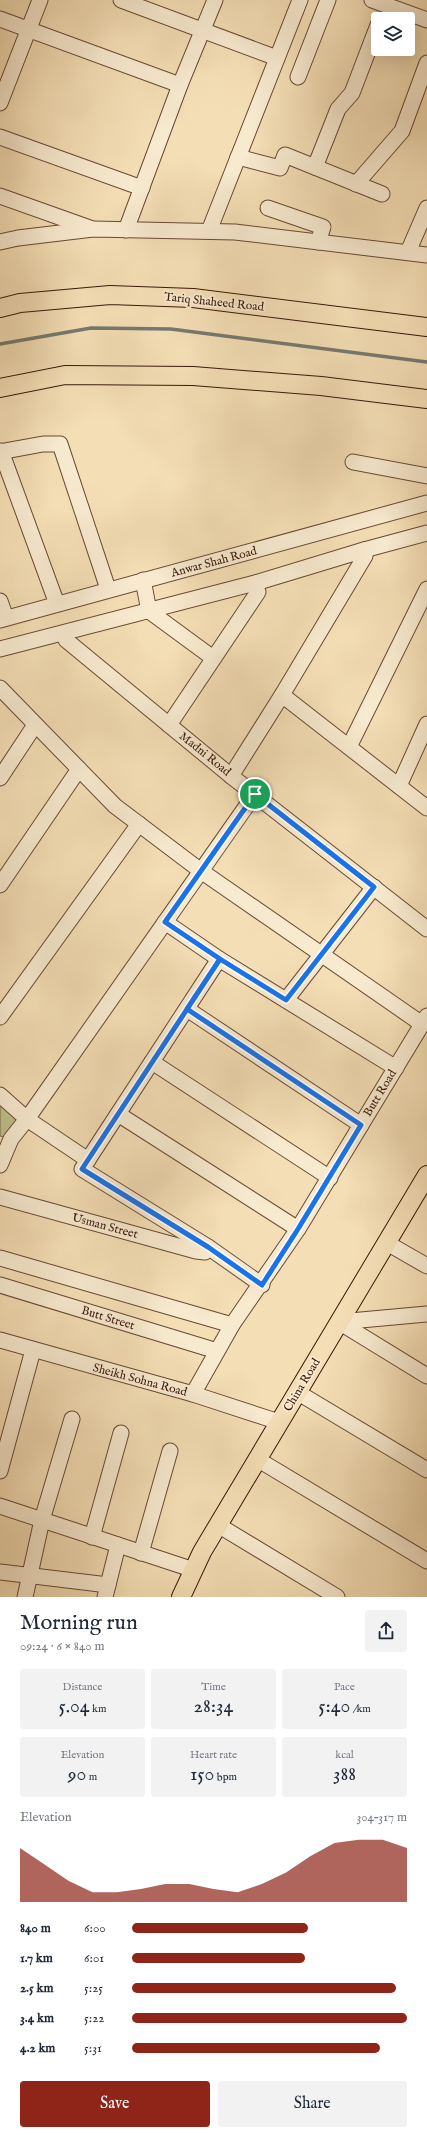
<!DOCTYPE html>
<html lang="en">
<head>
<meta charset="utf-8">
<style>
  :root { --surface:#fff; --page:#f2f2f3; --text:#1f2937; --muted:#747a83; --accent:#8f2418 }
  body { margin:0; font-family:"IM FELL English",serif; background:var(--page); color:var(--text); height:100vh; display:flex; flex-direction:column; font-size:15px; white-space:nowrap }
  * { box-sizing:border-box; margin:0 }
  p { font-size:13px; color:var(--muted) }
  .icon { flex:none; width:22px; height:22px; fill:none; stroke:currentColor; stroke-width:2; stroke-linecap:round; stroke-linejoin:round }
  .map { position:relative; height:1597px; overflow:hidden }
  .details { display:flex; flex-direction:column; background:var(--surface); flex:1 }
  .details>* { flex:none }
  .buttons { position:absolute; left:371px; top:12px; display:grid; gap:8px }
  .buttons a { display:grid; place-items:center; width:44px; height:44px; border-radius:4px; background:var(--surface); box-shadow:0 4px 16px #0002; font-size:20px }
  .pin { position:absolute; display:grid; place-items:center; width:34px; height:34px; color:#fff; margin:-17px; border:2px solid #fff; border-radius:50%; box-shadow:0 1px 4px #0007 }
  .round { display:grid; place-items:center; flex:none; width:42px; height:42px; border-radius:4px; background:var(--page) }
  .overview { display:flex; align-items:center; justify-content:space-between; height:68px; padding:0 20px }
  h1 { font-size:22px; font-weight:600; line-height:30px }
  .stats { display:grid; grid-template-columns:repeat(3,1fr); gap:6px; height:68px; padding:4px 20px }
  .stats div { display:grid; align-content:center; border-radius:4px; background:var(--page); text-align:center }
  .stats b { font-size:20px; font-weight:600 }
  .stats small { font-size:11px; font-weight:400 }
  .stats p { font-size:11px }
  .chart { height:112px; padding:8px 20px }
  .chart p { display:flex; justify-content:space-between }
  .chart svg { width:100%; height:72px; margin-top:4px; fill:var(--accent); opacity:.7 }
  .action { display:flex; gap:8px; margin-top:auto; padding:8px 20px }
  .action a { flex:1; height:46px; border-radius:4px; background:var(--accent); color:#fff; font-size:16px; font-weight:600; line-height:46px; text-align:center }
  .action a+a { background:var(--page); color:var(--text) }
  ul { padding:0 20px; list-style:none; font-size:13px }
  li { display:grid; grid-template-columns:64px 48px 1fr; align-items:center; height:30px }
  li i { height:10px; border-radius:5px; background:var(--accent) }
  .map>svg:first-child { display:block }
  .green { fill:#bec18c; stroke:#7c6c4a }
  .lines { fill:none; stroke-linecap:round; stroke-linejoin:round }
  .stream { stroke:#767971; stroke-width:3.5 }
  .minor-casing { stroke:#684934; stroke-width:17 }
  .major-casing { stroke:#3a1709; stroke-width:20 }
  .minor { stroke:#f8eacf; stroke-width:15 }
  .major { stroke:#f4deb5; stroke-width:18 }
  .route-casing { stroke:#fff; stroke-width:8 }
  .route { stroke:#1a73e8; stroke-width:5 }
  .labels { text-anchor:middle; dominant-baseline:central; stroke-width:3.5; stroke-linejoin:round; paint-order:stroke }
  .street-label { font-size:12px; fill:#3a1709; stroke:#f8eacf }
</style>
</head>
<body>
<div class="map">
<svg width="427" height="1597" viewBox="0 0 427 1597">
  <rect width="100%" height="100%" fill="#f4deb5"/>
  <filter id="stains"><feTurbulence type="fractalNoise" baseFrequency=".005" numOctaves="4"/><feColorMatrix values="0 0 0 0 .2 0 0 0 0 .09 0 0 0 0 .02 0 0 0 .5 -.17"/></filter>
  <radialGradient id="worn" r=".72"><stop offset=".6" stop-color="#630" stop-opacity="0"/><stop offset="1" stop-color="#630" stop-opacity=".3"/></radialGradient>
  <polygon class="green" points="0,1095 27,1119 11,1139 0,1136"/>
  <g class="lines">
    <polyline class="stream" points="0,344 91,328 171,329 427,362"/>
    <defs>
      <g id="minor">
        <polyline points="121,0 277,58"/>
        <polyline points="372,0 427,20"/>
        <polyline points="0,19 180,85 126,230"/>
        <polyline points="298,77 328,0"/>
        <polyline points="180,85 215,0"/>
        <polyline points="0,103 40,0"/>
        <polyline points="0,137 142,188"/>
        <polyline points="238,157 280,168 285,155 382,194"/>
        <polyline points="315,167 338,109 352,93 378,25"/>
        <polyline points="356,184 402,131 427,63"/>
        <polyline points="0,196 90,228"/>
        <polyline points="268,208 323,227 318,242"/>
        <polyline points="209,231 300,0"/>
        <polyline points="0,242 18,238 93,229 235,232 427,255"/>
        <polyline points="408,252 427,208"/>
        <polyline points="1,451 57,604"/>
        <polyline points="0,452 43,444 60,444 108,589"/>
        <polyline points="353,462 427,476"/>
        <polyline points="143,580 149,611 213,658"/>
        <polyline points="0,601 6,618"/>
        <polyline points="0,620 427,503"/>
        <polyline points="63,633 66,640 231,776 427,929"/>
        <polyline points="0,649 255,583 364,550 427,533"/>
        <polyline points="0,688 115,806 201,871 422,1024"/>
        <polyline points="282,695 427,808"/>
        <polyline points="169,725 258,592 255,583"/>
        <polyline points="349,747 427,589"/>
        <polyline points="231,776 282,695 365,556 364,550"/>
        <polyline points="0,778 35,725"/>
        <polyline points="399,786 427,724"/>
        <polyline points="0,885 79,769"/>
        <polyline points="165,922 219,959 396,1068"/>
        <polyline points="219,959 82,1169 208,1247 262,1285"/>
        <polyline points="286,1000 374,887"/>
        <polyline points="187,1009 361,1125"/>
        <polyline points="0,1017 139,824"/>
        <polyline points="152,1062 330,1178"/>
        <polyline points="0,1095 27,1119 11,1139 0,1165"/>
        <polyline points="118,1114 298,1229"/>
        <polyline points="88,1160 27,1119 255,794"/>
        <polyline points="0,1197 196,1251 205,1252 208,1247"/>
        <polyline points="387,1243 427,1266"/>
        <polyline points="0,1258 232,1325"/>
        <polyline points="0,1285 217,1351"/>
        <polyline points="339,1322 427,1376"/>
        <polyline points="339,1322 427,1314"/>
        <polyline points="0,1340 193,1394 279,1422"/>
        <polyline points="297,1392 427,1470"/>
        <polyline points="193,1394 232,1325 298,1229 427,1016"/>
        <polyline points="257,1459 427,1561"/>
        <polyline points="0,1471 33,1350"/>
        <polyline points="0,1506 194,1570"/>
        <polyline points="218,1525 337,1597"/>
        <polyline points="92,1537 121,1433"/>
        <polyline points="141,1553 170,1451"/>
        <polyline points="0,1572 108,1585"/>
        <polyline points="25,1597 42,1520 72,1419"/>
        <polyline points="105,1597 118,1545"/>
      </g>
      <g id="major">
        <polyline points="0,308 20,303 110,295 193,298 427,327"/>
        <polyline points="0,388 65,375 193,376 321,386 427,399"/>
        <polyline points="181,1597 202,1552 427,1175"/>
      </g>
    </defs>
    <use href="#minor" class="minor-casing"/>
    <use href="#major" class="major-casing"/>
    <use href="#minor" class="minor"/>
    <use href="#major" class="major"/>
  </g>
  <g class="lines">
    <defs>
      <polyline id="route" points="255,794 165,922 220,959 82,1169 208,1247 262,1285 298,1229 361,1125 187,1009 220,959 286,1000 374,887 255,794"/>
    </defs>
    <use href="#route" class="route-casing"/>
    <use href="#route" class="route"/>
  </g>
  <g class="labels">
    <g class="street-label">
      <text transform="translate(214 302) rotate(6)">Tariq Shaheed Road</text>
      <text transform="translate(214 562) rotate(-15)">Anwar Shah Road</text>
      <text transform="translate(205 754) rotate(39)">Madni Road</text>
      <text transform="translate(380 1093) rotate(-59)">Butt Road</text>
      <text transform="translate(105 1226) rotate(15)">Usman Street</text>
      <text transform="translate(108 1318) rotate(17)">Butt Street</text>
      <text transform="translate(140 1380) rotate(15)">Sheikh Sohna Road</text>
      <text transform="translate(302 1385) rotate(-59)">China Road</text>
    </g>
  </g>
  <rect width="100%" height="100%" filter="url(#stains)"/>
  <rect width="100%" height="100%" fill="url(#worn)"/>
</svg>
<div class="buttons">
<a><svg class="icon" aria-label="layers" viewBox="0 0 24 24"><path d="M12 4l9 5-9 5-9-5zM3 14l9 5 9-5"/></svg></a>
</div>
<div class="pin" style="left:255px;top:794px;background:#1e9e55"><svg class="icon" aria-label="arrive" viewBox="0 0 24 24"><path d="M6 21V4h12l-3 4 3 4H6"/></svg></div>
</div>
<section class="details">
<div class="overview"><div><h1>Morning run</h1><p>09:24 · 6 × 840 m</p></div><a class="round"><svg class="icon" aria-label="share" viewBox="0 0 24 24"><path d="M12 15V3M7 8l5-5 5 5M5 13v7h14v-7"/></svg></a></div>
<div class="stats">
<div><p>Distance</p><b>5.04<small> km</small></b></div>
<div><p>Time</p><b>28:34</b></div>
<div><p>Pace</p><b>5:40<small> /km</small></b></div>
</div>
<div class="stats">
<div><p>Elevation</p><b>90<small> m</small></b></div>
<div><p>Heart rate</p><b>150<small> bpm</small></b></div>
<div><p>kcal</p><b>388</b></div>
</div>
<div class="chart"><p><span>Elevation</span>304–317 m</p>
<svg viewBox="0 0 160 44" preserveAspectRatio="none"><path d="M0 44V11L10 21L20 31L30 38L40 38L50 36L60 33L70 33L80 36L90 38L100 33L110 26L120 16L130 8L140 6L150 6L160 11V44z"/></svg>
</div>
<ul>
<li><b>840 m</b>6:00<i style="width:64%"></i></li>
<li><b>1.7 km</b>6:01<i style="width:63%"></i></li>
<li><b>2.5 km</b>5:25<i style="width:96%"></i></li>
<li><b>3.4 km</b>5:22<i style="width:100%"></i></li>
<li><b>4.2 km</b>5:31<i style="width:90%"></i></li>
</ul>
<div class="action"><a>Save</a><a>Share</a></div>
</section>
</body>
</html>
